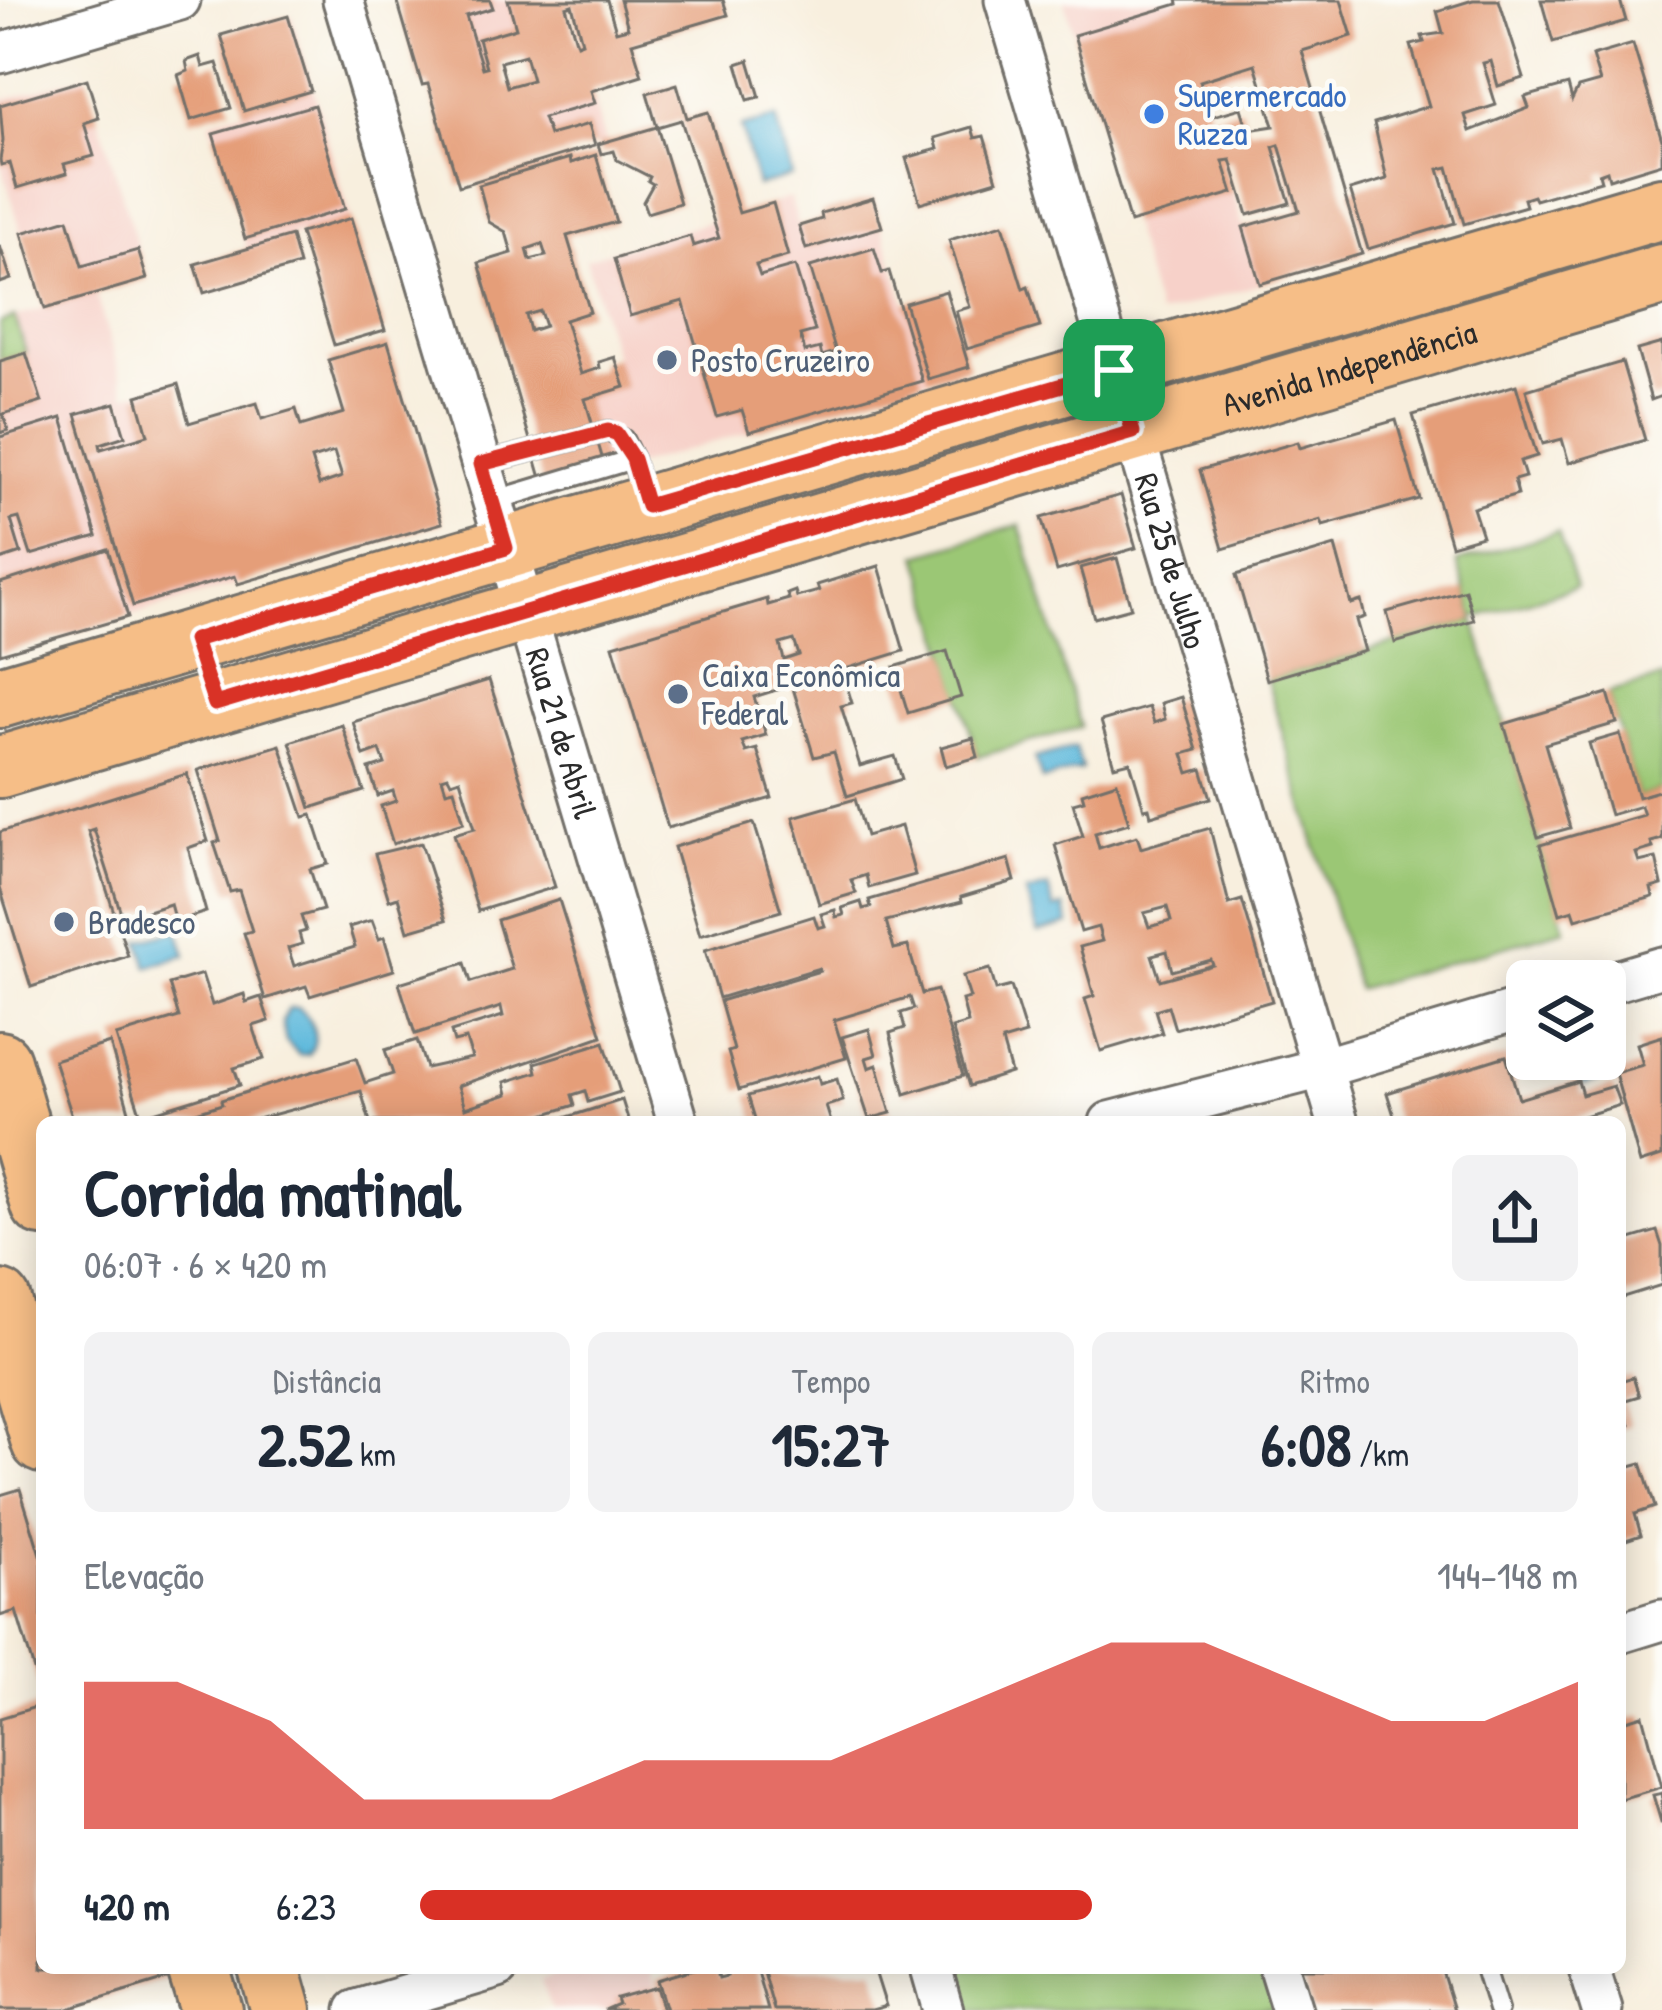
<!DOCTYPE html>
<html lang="pt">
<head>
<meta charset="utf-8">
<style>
  :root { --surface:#fff; --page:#f2f2f3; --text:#1f2937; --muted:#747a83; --accent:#d93025 }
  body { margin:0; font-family:"Patrick Hand",sans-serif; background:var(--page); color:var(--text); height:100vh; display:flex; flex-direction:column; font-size:45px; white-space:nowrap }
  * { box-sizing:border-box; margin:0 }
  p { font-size:39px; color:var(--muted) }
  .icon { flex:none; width:66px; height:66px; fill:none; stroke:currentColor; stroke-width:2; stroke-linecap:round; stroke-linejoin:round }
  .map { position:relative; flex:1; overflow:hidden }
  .details { position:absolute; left:36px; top:1116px; width:1590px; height:858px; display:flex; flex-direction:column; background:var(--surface); border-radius:18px; box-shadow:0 6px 30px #0003 }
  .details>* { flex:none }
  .buttons { position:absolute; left:1506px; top:960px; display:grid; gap:24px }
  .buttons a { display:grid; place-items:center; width:120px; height:120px; border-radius:18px; background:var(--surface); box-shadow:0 6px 30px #0003; font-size:60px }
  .pin { position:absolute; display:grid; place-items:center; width:102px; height:102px; color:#fff; margin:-51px; border-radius:24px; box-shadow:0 6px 18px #0006 }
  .round { display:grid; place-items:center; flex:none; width:126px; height:126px; border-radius:18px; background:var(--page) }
  .summary { display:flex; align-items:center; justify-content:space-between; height:204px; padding:0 48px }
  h1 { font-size:66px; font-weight:800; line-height:90px }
  .figures { display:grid; grid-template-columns:repeat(3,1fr); gap:18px; height:204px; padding:12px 48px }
  .figures div { display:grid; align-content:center; border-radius:18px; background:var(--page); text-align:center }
  .figures b { font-size:60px; font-weight:800 }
  .figures small { font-size:33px; font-weight:400 }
  .figures p { font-size:33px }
  .chart { height:336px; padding:24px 48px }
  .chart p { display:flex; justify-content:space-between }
  .chart svg { width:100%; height:216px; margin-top:12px; fill:var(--accent); opacity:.7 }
  ul { padding:0 48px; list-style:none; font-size:39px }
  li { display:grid; grid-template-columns:192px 144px 1fr; align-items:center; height:90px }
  li i { height:30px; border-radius:15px; background:var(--accent) }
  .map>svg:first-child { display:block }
  .built { fill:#f7d1c9 }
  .green { fill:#9bc775; stroke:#637950; stroke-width:3 }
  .water { fill:#5eb9dc; stroke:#447284; stroke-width:3 }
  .building { fill:#e59e79; fill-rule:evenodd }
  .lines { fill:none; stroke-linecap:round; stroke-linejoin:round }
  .service-casing { stroke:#73706a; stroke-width:24 }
  .minor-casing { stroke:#73706a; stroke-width:45 }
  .primary-casing { stroke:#73706a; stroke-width:66 }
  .service { stroke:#fff; stroke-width:18 }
  .minor { stroke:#fff; stroke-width:39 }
  .primary { stroke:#f6be87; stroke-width:60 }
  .route-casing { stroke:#fff; stroke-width:24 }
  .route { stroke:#d93025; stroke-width:15 }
  .shop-dot { fill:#3f7fe0; stroke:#fdfcf7; stroke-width:4.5 }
  .service-dot { fill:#5c6f8a; stroke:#fdfcf7; stroke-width:4.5 }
  .labels { text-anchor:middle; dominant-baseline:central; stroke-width:9; stroke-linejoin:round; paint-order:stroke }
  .shop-label { font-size:33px; fill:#366cbe; stroke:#fdfcf7; text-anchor:start }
  .service-label { font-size:33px; fill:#4e5e75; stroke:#fdfcf7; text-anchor:start }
  .street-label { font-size:33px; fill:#2b2b2b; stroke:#fdfcf7 }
</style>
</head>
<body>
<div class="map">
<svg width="1662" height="2010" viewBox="0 0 1662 2010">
  <rect width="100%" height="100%" fill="#fdfcf7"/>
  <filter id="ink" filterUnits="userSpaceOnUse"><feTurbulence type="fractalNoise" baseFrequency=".00833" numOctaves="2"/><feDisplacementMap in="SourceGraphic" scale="24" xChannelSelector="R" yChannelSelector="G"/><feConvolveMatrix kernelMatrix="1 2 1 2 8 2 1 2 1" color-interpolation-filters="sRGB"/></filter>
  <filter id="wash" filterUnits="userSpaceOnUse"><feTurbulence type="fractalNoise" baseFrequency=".004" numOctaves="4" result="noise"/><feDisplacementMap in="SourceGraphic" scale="48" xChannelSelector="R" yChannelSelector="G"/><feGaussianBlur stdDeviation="2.7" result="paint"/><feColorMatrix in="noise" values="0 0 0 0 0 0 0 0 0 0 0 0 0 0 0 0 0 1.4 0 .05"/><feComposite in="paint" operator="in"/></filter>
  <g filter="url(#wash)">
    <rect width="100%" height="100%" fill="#f8efde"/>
    <g class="built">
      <polygon points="397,0 564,0 606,142 555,157 524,56 422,85"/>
      <polygon points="1064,0 1341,0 1352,36 1200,82 1260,284 1158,315"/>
      <polygon points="291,15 351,218 247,249 210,121 244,110 221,35"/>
      <polygon points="86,75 147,279 96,294 126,395 177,381 238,584 0,654 0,322 44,308 0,160 0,101"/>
      <polygon points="790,198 806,249 882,227 928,379 545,492 515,394 599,369 599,362 615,357 586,259"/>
      <polygon points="579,1968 651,1968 663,2010 551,2010 541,1980"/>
    </g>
    <g class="green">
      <polygon points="15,317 26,353 0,361 0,322"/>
      <polygon points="1020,525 1081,727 978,757 918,555"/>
      <polygon points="1558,532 1576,587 1474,618 1457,562"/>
      <polygon points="1474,620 1565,929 1357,989 1267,680"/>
      <polygon points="1662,678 1662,790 1638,797 1608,693"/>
      <polygon points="931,1968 1279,1968 1292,2010 943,2010"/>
    </g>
    <g class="water">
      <polygon points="776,118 792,176 757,186 741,127"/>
      <polygon points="1075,747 1082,769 1042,780 1035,758"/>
      <polygon points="1048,887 1054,909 1064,907 1069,924 1038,933 1026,893"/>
      <polygon points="178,930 186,955 148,967 140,941"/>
      <path d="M289,1008H298C312,1019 321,1038 309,1054L299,1055L286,1041L282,1022Z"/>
      <polygon points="1566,1059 1597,1062 1602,1079 1583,1085 1580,1073 1568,1066"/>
    </g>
    <g id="blocks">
      <g class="building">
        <path d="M397,0H490L493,8L466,16L482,68L486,67L478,39L516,28L508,0H607L616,31L628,28L620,0H723L728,15L632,43L642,75L591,91L595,103L543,118L549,135L589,124L595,145L459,186L428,84L422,85ZM572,5L582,42L577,44L566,7ZM525,55L532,80L507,87L500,62Z"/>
        <path d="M1177,0H1341L1352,36L1302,51L1362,254L1260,284L1243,227L1299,211L1279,145L1273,147L1290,203L1248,215L1231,160L1223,161L1233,193L1130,223L1074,35L1178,4ZM1255,64L1274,126L1248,130L1241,108L1210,117L1200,81Z"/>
        <polygon points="1473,0 1499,0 1524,78 1498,86 1491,61 1483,63 1496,105 1465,115 1470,131 1529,108 1525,97 1568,85 1572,100 1578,88 1600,82 1592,56 1633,44 1662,140 1662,163 1609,179 1607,171 1599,174 1601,181 1535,200 1533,196 1524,199 1526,206 1464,224 1448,167 1439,169 1455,223 1368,249 1350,190 1387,179 1374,123 1429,106 1411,45 1424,42 1422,36 1443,33 1437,11"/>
        <polygon points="1541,0 1620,0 1626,21 1553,42"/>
        <polygon points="288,16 311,91 244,111 221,35"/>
        <polygon points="200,56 203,67 217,63 231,108 191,120 178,75 188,71 186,61"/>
        <polygon points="749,60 760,97 748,100 737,64"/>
        <polygon points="87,79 99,118 84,123 94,156 64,164 67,173 17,188 10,163 1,165 0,160 3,141 0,105"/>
        <polygon points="677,84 687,118 708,112 739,213 773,203 788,256 756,265 760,276 795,266 815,331 800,335 805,352 820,348 822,356 836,352 810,267 874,248 882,273 889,271 922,381 749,432 742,410 717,417 683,301 630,316 614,259 690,236 693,246 719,238 681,120 657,127 680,203 647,213 643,202 653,184 648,181 650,177 617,160 614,151 601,154 598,144 657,127 647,93"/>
        <polygon points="314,105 345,209 245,239 213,134"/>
        <polygon points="972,127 975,138 984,136 997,180 920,203 906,158 938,149 935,138"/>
        <path d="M596,155L616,222L567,236L590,312L565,320L581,374L600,368L599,362L615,357L625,387L585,399L607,474L545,492L479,263L512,253L506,232L489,222L479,185L570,158L571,163ZM542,244L546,256L530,260L527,249ZM540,311L545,326L530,331L526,315Z"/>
        <polygon points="873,198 882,227 806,249 799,226 822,219 821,213"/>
        <polygon points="351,218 385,330 334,345 300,233"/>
        <polygon points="68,219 82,266 138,250 147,279 45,309 22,233"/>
        <polygon points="1003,224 1023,289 1028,287 1040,327 967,349 956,311 970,307 949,240"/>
        <polygon points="291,236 299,265 204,293 195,264"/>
        <polygon points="0,246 11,279 0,283"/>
        <polygon points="946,291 969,367 928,379 905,303"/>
        <path d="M388,342L442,523L238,584L235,576L133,606L76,414L115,403L125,436L100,444L101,449L148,435L137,396L178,384L189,423L257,403L262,419L296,409L301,426L344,413L328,360ZM334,452L342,477L319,485L311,459Z"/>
        <polygon points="1662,343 1662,396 1651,400 1637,350"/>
        <polygon points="26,353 42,402 3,414 8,430 0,433 0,361"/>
        <polygon points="1622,362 1645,440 1569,463 1562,439 1543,444 1526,390"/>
        <polygon points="1516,385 1537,456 1520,461 1525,477 1514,480 1518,495 1473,508 1482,536 1451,545 1413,415"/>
        <polygon points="62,418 97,536 31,555 19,518 11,520 21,553 0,560 0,437"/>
        <polygon points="1396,420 1419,499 1323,526 1321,520 1223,549 1200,470 1298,442 1300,448"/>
        <polygon points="1121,495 1136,548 1057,571 1041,518"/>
        <polygon points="1335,546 1351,604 1361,601 1365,617 1356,620 1365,651 1267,680 1236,575"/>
        <polygon points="108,549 128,617 0,654 0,583"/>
        <polygon points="1117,558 1131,608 1094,618 1080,568"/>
        <path d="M879,566L904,651L842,670L852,703L841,706L860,766L895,756L902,779L847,796L834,752L814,757L792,685L754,697L766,735L742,742L746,752L757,749L772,798L668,828L613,645L767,599L768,605L789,599L787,594L795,591L797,597L819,591L817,585ZM794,640L799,655L784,660L780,644Z"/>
        <polygon points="1465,590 1474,620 1395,643 1387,612"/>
        <polygon points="947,651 961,697 908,713 894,667"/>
        <polygon points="489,680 555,887 478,911 454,834 475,828 460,779 451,782 448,776 442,778 446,791 454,789 464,822 393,844 381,806 396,801 393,791 378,796 369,769 385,764 380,750 364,756 353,722"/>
        <polygon points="1608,693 1617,723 1545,744 1570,828 1538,837 1504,724"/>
        <polygon points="1181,697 1197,750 1183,754 1189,773 1202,769 1211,798 1151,816 1149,808 1144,809 1130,762 1114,766 1101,721 1149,707 1154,723 1165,719 1161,703"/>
        <polygon points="342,725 364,791 311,808 290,742"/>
        <polygon points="1620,734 1638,797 1662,790 1662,839 1651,842 1653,848 1636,853 1639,862 1656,858 1662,885 1651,888 1653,897 1576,919 1573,910 1560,914 1540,845 1644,815 1641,806 1610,815 1589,743"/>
        <polygon points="973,738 978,757 946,766 941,747"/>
        <polygon points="280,745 304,817 312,815 328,864 310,869 323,910 301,916 306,931 299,933 302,944 288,948 294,966 355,947 349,927 372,920 379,939 384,937 394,970 310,996 306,986 265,999 244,933 252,931 239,890 230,892 214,843 220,841 198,770"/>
        <polygon points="187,774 208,841 188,848 206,912 175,922 170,904 123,919 94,829 88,831 128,956 31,987 0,888 0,832"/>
        <path d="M1117,782L1129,823L1095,833L1099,848L1137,836L1141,848L1210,828L1229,904L1242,900L1272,1001L1175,1029L1168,1006L1155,1010L1162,1033L1101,1051L1085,999L1094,996L1080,947L1102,941L1098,927L1081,932L1055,845L1083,836L1073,803L1084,800L1082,793ZM1167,907L1171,921L1149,927L1144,913ZM1167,951L1172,971L1211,960L1213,965L1160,980L1152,955Z"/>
        <polygon points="855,799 866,836 901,826 915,875 869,888 866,875 851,880 856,893 819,904 793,817"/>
        <polygon points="754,823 781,911 700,935 674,847"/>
        <polygon points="421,843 446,920 408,931 398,897 389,900 375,854"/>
        <polygon points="1009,859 1015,881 961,897 962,902 886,921 894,949 908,946 922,994 937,990 963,1076 905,1094 890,1033 905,1028 901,1013 914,1009 910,997 834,1020 846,1058 739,1090 728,1052 734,1050 720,1001 820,971 819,968 719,998 705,950 814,916 818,928 825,926 821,914 835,910 836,917 844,915 842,908 861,902 863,909 871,907 869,900"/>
        <polygon points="559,900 602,1036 458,1086 465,1108 508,1094 505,1082 537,1072 535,1063 604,1042 620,1092 588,1102 585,1091 572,1095 575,1105 521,1122 370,1122 361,1091 246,1122 178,1122 177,1118 222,1104 221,1100 356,1058 365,1083 393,1074 385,1050 417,1040 426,1068 472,1058 466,1039 454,1042 451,1032 503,1016 501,1007 415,1034 399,983 465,963 471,982 512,969 497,920"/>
        <polygon points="990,969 996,990 1011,986 1026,1034 1002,1041 1011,1073 969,1086 952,1028 968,1023 962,1000 970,998 963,976"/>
        <polygon points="202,974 212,1005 244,994 246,1002 261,997 269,1021 253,1026 264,1059 234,1068 240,1085 141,1116 116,1036 179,1017 169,984"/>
        <polygon points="869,1029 876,1055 866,1058 869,1068 877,1065 891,1113 869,1119 842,1037"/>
        <polygon points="1662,1036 1662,1156 1640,1163 1615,1073 1643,1065 1637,1044"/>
        <polygon points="110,1043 132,1122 74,1122 54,1060"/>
        <polygon points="1506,1056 1519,1099 1578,1081 1582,1095 1613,1086 1620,1105 1564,1122 1396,1122 1387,1093"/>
        <polygon points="818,1076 820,1084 837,1079 843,1101 826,1106 831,1122 756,1122 748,1096"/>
        <polygon points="622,1100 629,1122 556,1122 555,1121"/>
        <polygon points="1657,1231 1662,1246 1662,1285 1620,1298 1620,1242"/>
        <polygon points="1633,1377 1639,1396 1622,1401 1630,1425 1620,1429 1620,1381"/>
        <polygon points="1641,1463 1655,1507 1635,1514 1641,1535 1620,1542 1620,1469"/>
        <polygon points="20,1489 42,1561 41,1693 16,1611 0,1616 0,1495"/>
        <polygon points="42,1705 42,1968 166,1968 170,1978 65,2010 0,2010 0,1718"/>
        <polygon points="1643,1715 1662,1787 1620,1799 1620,1722"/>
        <polygon points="1662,1793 1662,1822 1661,1822 1653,1795"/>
        <polygon points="697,1968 716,1968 719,1978 727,1976 724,1968 756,1968 768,2010 666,2010 657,1980"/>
        <polygon points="762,1968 874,1968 886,2006 872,2010 774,2010"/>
        <polygon points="1300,1968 1441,1968 1454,2010 1312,2010"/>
        <polygon points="656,1987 663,2010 604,2010 618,2004 616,1998"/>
      </g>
    </g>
  </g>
  <g filter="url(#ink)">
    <use href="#blocks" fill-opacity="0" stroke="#73706a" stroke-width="3"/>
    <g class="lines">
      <defs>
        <g id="service">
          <polyline points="481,464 608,431 623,439 633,459"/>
          <polyline points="493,501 633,459 645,502"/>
          <polyline points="1485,1968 1498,2010"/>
        </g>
        <g id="minor">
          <path id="s1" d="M343,0L678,1122"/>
          <path id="s2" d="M1005,0L1338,1122"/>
          <polyline points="0,53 180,0"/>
          <polyline points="1605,984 1662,967"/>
          <polyline points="1110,1122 1322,1068 1527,1007"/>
          <polyline points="1620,1633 1662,1620"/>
          <polyline points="931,1968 943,2010"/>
          <polyline points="1279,1968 1292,2010"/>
          <polyline points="1589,1968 1602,2010"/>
          <polyline points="357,2010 498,1968"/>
        </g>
        <g id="primary">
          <polyline points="0,697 1662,208"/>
          <path id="s3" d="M0,767L1662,275"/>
          <polyline points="0,1062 42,1205"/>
          <polyline points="0,1301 42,1442"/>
          <polyline points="198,1968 211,2010"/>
          <polyline points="269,1968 281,2010"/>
        </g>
      </defs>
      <use href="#service" class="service-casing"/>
      <use href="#minor" class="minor-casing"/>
      <use href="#primary" class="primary-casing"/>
      <use href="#service" class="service"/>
      <use href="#minor" class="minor"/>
      <use href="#primary" class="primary"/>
    </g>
  </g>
  <g class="lines" filter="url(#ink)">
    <defs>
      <polygon id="route" points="1114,370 1133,432 215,704 194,640 506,548 481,464 608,431 616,433 633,459 647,506"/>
    </defs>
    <use href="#route" class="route-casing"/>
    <use href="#route" class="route"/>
  </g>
  <circle class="shop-dot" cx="1154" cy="114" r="12"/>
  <g class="service-dot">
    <circle cx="667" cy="360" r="12"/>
    <circle cx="678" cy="694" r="12"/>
    <circle cx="64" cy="922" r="12"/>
  </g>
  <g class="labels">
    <g class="shop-label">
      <text x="1178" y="95">Supermercado<tspan x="1178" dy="38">Ruzza</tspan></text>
    </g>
    <g class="service-label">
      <text x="691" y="360">Posto Cruzeiro</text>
      <text x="702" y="675">Caixa Econômica<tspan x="702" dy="38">Federal</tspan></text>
      <text x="88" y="922">Bradesco</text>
    </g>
    <g class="street-label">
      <text stroke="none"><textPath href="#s3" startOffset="1407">Avenida Independência</textPath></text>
      <text stroke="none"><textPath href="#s2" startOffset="585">Rua 25 de Julho</textPath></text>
      <text stroke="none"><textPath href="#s1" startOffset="765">Rua 21 de Abril</textPath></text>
    </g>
  </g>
</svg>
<div class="buttons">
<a><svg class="icon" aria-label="layers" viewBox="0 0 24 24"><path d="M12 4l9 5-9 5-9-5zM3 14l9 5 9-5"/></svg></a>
</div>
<div class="pin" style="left:1114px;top:370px;background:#1e9e55"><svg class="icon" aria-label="arrive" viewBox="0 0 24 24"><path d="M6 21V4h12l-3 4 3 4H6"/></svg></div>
<section class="details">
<div class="summary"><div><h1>Corrida matinal</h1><p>06:07 · 6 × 420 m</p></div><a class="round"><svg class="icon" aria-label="share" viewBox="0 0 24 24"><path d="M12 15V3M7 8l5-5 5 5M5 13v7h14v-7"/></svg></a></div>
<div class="figures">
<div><p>Distância</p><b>2.52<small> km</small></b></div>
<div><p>Tempo</p><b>15:27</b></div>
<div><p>Ritmo</p><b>6:08<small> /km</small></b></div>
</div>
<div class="chart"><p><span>Elevação</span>144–148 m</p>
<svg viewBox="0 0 160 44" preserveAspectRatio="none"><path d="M0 44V14L10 14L20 22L30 38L40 38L50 38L60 30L70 30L80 30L90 22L100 14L110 6L120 6L130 14L140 22L150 22L160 14V44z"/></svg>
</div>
<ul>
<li><b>420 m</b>6:23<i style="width:58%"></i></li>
</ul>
</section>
</div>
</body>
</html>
